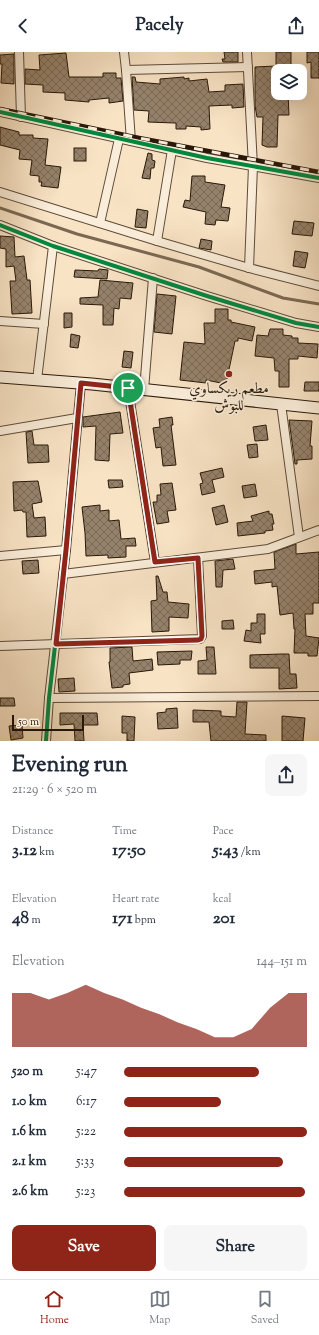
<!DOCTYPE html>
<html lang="en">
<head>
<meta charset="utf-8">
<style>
  :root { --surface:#fff; --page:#f6f6f7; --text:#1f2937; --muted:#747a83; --line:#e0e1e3; --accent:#8f2418 }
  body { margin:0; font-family:"Sorts Mill Goudy",Amiri,serif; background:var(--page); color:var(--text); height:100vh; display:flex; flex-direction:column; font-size:15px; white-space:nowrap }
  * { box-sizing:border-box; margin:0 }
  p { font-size:13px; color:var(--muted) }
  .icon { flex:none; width:22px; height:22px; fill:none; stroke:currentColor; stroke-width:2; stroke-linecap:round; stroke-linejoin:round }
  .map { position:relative; height:689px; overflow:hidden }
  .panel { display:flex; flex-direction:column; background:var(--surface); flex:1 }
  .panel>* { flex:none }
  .controls { position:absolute; left:271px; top:12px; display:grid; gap:8px }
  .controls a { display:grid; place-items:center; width:36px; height:36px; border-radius:8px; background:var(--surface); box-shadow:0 4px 16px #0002; font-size:20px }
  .scale { position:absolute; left:12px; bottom:10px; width:72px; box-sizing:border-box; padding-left:4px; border:2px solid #291809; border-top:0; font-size:11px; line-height:14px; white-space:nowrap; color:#291809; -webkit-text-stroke:3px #faedd9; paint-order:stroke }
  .pin { position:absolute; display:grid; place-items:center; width:34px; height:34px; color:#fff; margin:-17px; border:2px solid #fff; border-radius:50%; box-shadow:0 1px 4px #0007 }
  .round { display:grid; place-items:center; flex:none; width:42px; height:42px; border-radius:8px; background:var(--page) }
  .head { display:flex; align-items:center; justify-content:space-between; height:68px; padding:0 12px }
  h1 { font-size:22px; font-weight:800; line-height:30px }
  .metrics { display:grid; grid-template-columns:repeat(3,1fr); gap:6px; height:68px; padding:4px 12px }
  .metrics div { display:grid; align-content:center }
  .metrics b { font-size:17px; font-weight:800 }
  .metrics small { font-size:11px; font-weight:400 }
  .metrics p { font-size:11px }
  .chart { height:112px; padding:8px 12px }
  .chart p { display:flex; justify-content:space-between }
  .chart svg { width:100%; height:72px; margin-top:4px; fill:var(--accent); opacity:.7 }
  .primary-button { display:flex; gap:8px; margin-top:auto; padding:8px 12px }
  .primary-button a { flex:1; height:46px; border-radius:8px; background:var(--accent); color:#fff; font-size:16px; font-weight:800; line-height:46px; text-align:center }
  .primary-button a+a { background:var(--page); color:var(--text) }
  ul { padding:0 12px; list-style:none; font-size:13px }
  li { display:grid; grid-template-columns:64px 48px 1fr; align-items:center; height:30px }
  li i { height:10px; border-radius:5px; background:var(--accent) }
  header { display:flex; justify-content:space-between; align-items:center; height:52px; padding:0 12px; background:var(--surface); font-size:18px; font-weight:800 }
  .menu { display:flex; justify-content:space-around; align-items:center; height:56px; border-top:1px solid var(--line); background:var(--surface); font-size:11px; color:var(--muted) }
  .menu a { display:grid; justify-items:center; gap:2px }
  .menu .current { color:var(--accent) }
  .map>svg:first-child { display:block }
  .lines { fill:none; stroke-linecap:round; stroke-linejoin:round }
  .stream { stroke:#7b6853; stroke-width:3 }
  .building { fill:url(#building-cross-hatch); stroke:#291809 }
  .street-casing { stroke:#5d4b38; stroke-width:10 }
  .secondary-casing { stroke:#291809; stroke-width:13 }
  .street { stroke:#faedd9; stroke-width:8 }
  .secondary { stroke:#faedd9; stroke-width:11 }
  .rail-casing { stroke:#291809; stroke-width:4.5 }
  .rail { stroke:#faedd9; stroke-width:3; stroke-dasharray:9; stroke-linecap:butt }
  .cycleway-casing { stroke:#faedd9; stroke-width:6 }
  .cycleway { stroke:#00873e; stroke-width:4 }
  .route-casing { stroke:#fff; stroke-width:8 }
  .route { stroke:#8f2418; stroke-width:5 }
  .poi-dot { fill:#8f2418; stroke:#faedd9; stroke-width:1.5 }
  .labels { text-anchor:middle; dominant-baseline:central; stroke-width:3.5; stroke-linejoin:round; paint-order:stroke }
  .poi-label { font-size:15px; fill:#291809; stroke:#faedd9 }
</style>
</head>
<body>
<header><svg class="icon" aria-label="back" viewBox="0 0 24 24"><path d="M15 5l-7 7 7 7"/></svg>Pacely<svg class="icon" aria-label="share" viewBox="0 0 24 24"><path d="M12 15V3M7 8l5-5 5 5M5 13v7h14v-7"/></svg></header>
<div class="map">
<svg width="319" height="689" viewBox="0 0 319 689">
  <defs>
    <pattern id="building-cross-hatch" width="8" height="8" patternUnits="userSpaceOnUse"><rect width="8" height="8" fill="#95826b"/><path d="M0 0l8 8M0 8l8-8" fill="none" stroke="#7a6956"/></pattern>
  </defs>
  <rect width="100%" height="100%" fill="#f8e3c5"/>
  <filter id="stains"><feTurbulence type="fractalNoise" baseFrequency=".005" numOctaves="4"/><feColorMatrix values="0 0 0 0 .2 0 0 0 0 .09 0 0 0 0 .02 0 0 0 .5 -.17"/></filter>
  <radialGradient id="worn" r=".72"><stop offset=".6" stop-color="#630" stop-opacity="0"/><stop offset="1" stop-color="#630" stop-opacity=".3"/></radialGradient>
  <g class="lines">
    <polyline class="stream" points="0,156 77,182 199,215 283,246 319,252"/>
  </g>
  <g class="building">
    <polygon points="224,0 238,0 238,10 223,10 222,7 225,7"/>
    <polygon points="276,0 291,0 291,19 278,19 278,41 288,41 289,63 278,63 277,95 267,95 262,93 263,65 257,65 255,54 255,15 276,14"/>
    <polygon points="307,0 319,0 319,26 311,26 311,10 307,11"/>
    <polygon points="66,1 69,25 103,25 103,21 116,21 116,26 121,26 123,49 109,51 109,46 89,48 89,50 65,48 65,41 43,40 43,33 25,32 25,17 40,18 39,3"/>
    <polygon points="14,2 14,32 1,31 2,12 0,12 0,3"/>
    <polygon points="132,25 135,25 136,30 160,32 160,27 184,25 184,27 189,26 189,29 207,27 209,40 225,39 225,33 243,32 244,55 232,56 232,53 209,54 210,77 201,78 201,75 186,74 186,77 176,77 176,71 175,71 148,70 149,59 134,58"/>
    <polygon points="0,75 19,80 19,83 33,83 33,86 48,87 45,113 61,115 58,136 41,134 42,130 39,130 39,124 30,123 32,108 19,107 20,98 0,93"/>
    <rect x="74" y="96" width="12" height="13"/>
    <polygon points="148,101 152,102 152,108 155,109 154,116 151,116 150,127 142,126"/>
    <polygon points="192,124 205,124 205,130 225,133 221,155 230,156 228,169 216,168 215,173 205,172 206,160 183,155 185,148 190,149"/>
    <polygon points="137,157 148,159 146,176 135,175"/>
    <polygon points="294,169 314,171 312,184 292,182"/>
    <polygon points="0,184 14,185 15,205 24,204 27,228 30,228 32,261 12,262 10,229 16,229 14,214 6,215 6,197 0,196"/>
    <polygon points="201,187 212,189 211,198 199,196"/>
    <polygon points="295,199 308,201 305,216 293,214"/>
    <polygon points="99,217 108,218 107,227 74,225 75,218 98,219"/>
    <polygon points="100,228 133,231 131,247 120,246 119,257 114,256 113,273 103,273 103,253 80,252 80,246 98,245"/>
    <polygon points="157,242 176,244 172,282 154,280"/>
    <polygon points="215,257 228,257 228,268 231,268 231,270 255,275 252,289 238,286 238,289 235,289 226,332 206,328 206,331 180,328 184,290 205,292 204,271 215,271"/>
    <polygon points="64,261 72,261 72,275 64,276"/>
    <polygon points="270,277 283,277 283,283 292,284 292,286 298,286 298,291 318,292 317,306 298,304 298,307 289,307 289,335 279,335 279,319 275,319 274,306 255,304 257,283 268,284"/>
    <polygon points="71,282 80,284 78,296 70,295"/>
    <polygon points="124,299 133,300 131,316 122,315"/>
    <polygon points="305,330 319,330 319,339 304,339"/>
    <polygon points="120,360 123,381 110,382 109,409 95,408 96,374 83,375 83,365"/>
    <polygon points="172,365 173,373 171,373 176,413 163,414 161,395 156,396 153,376 160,375 159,367"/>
    <polygon points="289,368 312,369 310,394 312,394 312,407 297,408 297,412 295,412"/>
    <polygon points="266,373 268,388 255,389 253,375"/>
    <polygon points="32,379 34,393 48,393 49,410 28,411 26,380"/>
    <polygon points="257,392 258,405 249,406 247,393"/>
    <polygon points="222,416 224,425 212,428 215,440 202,443 200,432 203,431 200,421"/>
    <polygon points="108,428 122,428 123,435 109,436"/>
    <polygon points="38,429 42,450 32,452 34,466 45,465 46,484 27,485 26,460 23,460 22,458 14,459 13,430"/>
    <polygon points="172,431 176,458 167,459 169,470 157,472 153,450 157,450 157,443 161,443 160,432"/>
    <polygon points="255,432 257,444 244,446 242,434"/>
    <polygon points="100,453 100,459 109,458 109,469 119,468 121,487 135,486 136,494 126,494 126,505 108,506 108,503 86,504 85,481 82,455"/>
    <polygon points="224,453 228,470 216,473 212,456"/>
    <polygon points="269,459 269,462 272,462 274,472 272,472 273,478 265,479 265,481 238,484 237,471 253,469 251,464"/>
    <polygon points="296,492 296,502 319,500 319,551 313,551 313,562 305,562 306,584 319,586 317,604 308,604 308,601 294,601 295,577 294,577 293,561 280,563 277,534 272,535 272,530 255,532 254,519 275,517 274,500"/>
    <polygon points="233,507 235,517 223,518 222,535 216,535 215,509"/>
    <polygon points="38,508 39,521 23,522 22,509"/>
    <polygon points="156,524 158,524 163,540 167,540 168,550 189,552 188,566 169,565 169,579 152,580 151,549 157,548"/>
    <polygon points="257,562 265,562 265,582 260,582 261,591 244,589 246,578 251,579 251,571 257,571"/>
    <polygon points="233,568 234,577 222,577 222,569"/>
    <polygon points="132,595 133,609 152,607 153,618 129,621 130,632 123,633 123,635 112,636 109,610 110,610 110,596"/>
    <polygon points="206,595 214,595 216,622 198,622 198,609 207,608"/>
    <polygon points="192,599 191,608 180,608 180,612 158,613 157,600"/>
    <polygon points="281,602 289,602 290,622 296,622 297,636 279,637 279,616 250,616 250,603"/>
    <polygon points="74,626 75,639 59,640 58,627"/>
    <polygon points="0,646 14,646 15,654 0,654"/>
    <polygon points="237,650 247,650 245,682 266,683 266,689 211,689 209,670 193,670 193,658 221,659 221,664 236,665"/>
    <polygon points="177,656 178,676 158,677 157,661 166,660 166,657"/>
    <polygon points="60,661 97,661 98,673 83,673 84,689 75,689 74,672 60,673"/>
    <polygon points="122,664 135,665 134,689 127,689 127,681 122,681"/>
    <polygon points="282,664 305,666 303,689 282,689"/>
    <polygon points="22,673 23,686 11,688 9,674"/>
  </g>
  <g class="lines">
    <defs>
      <g id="street">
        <polyline points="19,0 21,65"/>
        <polyline points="124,0 126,18 131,89"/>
        <polyline points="247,0 253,114 249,216"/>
        <polyline points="126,18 248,15"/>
        <polyline points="0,60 207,106 319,126"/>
        <polyline points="0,140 157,189 249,216 319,234"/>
        <polyline points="100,171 119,87"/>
        <polyline points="0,173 53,194 207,244 296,271 319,275"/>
        <polyline points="157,189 172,98"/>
        <polyline points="0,269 44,272"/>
        <polyline points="37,328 53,194"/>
        <polyline points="128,336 155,510"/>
        <polyline points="144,338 153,226"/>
        <polyline points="281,352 299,485"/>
        <polyline points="0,379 77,366"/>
        <polyline points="0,504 66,498"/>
        <polyline points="63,522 268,497 319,478"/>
        <polyline points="0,594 200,587 202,584 198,506"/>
        <polyline points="49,646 319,644"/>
        <polyline points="46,689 49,646 66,498 81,331"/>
      </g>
      <polyline id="secondary" points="0,325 92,332 319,356"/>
    </defs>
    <use href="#street" class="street-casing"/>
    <use href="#secondary" class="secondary-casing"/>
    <use href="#street" class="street"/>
    <use href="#secondary" class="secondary"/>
    <defs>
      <polyline id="rail" points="0,57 139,86 319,120"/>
    </defs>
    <use href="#rail" class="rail-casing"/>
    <use href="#rail" class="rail"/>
    <defs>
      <g id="cycleway">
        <polyline points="0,60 207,106 319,126"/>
        <polyline points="0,173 53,194 207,244 296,271 319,275"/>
        <polyline points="46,689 49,646 66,498 81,331"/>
      </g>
    </defs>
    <use href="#cycleway" class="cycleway-casing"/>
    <use href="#cycleway" class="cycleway"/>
  </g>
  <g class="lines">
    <defs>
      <polygon id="route" points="81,331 128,336 155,510 198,506 202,584 201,587 198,588 56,592 66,498"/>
    </defs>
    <use href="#route" class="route-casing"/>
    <use href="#route" class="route"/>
  </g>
  <circle class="poi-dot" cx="229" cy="322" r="4"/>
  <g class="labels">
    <g class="poi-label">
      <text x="229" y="337">مطعم ريكساوي<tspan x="229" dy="17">للبوش</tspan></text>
    </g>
  </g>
  <rect width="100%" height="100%" filter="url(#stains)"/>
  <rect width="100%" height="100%" fill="url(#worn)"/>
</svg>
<div class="controls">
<a><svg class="icon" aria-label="layers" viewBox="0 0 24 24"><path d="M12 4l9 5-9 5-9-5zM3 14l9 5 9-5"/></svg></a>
</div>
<div class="scale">50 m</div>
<div class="pin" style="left:128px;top:336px;background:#1e9e55"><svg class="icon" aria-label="arrive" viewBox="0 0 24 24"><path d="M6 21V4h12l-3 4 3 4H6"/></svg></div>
</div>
<section class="panel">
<div class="head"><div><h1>Evening run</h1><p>21:29 · 6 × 520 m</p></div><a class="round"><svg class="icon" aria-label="share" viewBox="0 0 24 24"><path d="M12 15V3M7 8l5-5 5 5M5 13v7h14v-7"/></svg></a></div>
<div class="metrics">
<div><p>Distance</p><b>3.12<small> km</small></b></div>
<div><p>Time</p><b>17:50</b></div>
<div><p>Pace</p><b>5:43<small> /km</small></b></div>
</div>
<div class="metrics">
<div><p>Elevation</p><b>48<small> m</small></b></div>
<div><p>Heart rate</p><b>171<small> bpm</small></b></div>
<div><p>kcal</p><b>201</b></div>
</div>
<div class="chart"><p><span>Elevation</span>144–151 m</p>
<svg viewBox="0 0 160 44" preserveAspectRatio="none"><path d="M0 44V11L10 11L20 15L30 11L40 6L50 11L60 15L70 20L80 24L90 29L100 33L110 38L120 38L130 33L140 20L150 11L160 11V44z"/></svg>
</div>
<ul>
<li><b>520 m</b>5:47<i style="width:74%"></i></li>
<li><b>1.0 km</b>6:17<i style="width:53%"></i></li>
<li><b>1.6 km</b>5:22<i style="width:100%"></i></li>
<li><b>2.1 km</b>5:33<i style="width:87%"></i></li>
<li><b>2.6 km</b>5:23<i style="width:99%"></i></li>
</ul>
<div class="primary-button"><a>Save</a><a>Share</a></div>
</section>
<nav class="menu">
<a class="current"><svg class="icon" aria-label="home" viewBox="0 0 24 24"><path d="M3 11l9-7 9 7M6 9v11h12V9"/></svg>Home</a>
<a><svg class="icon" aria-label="map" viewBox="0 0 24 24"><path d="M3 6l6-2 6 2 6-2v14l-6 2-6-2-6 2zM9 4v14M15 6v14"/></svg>Map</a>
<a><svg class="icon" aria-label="saved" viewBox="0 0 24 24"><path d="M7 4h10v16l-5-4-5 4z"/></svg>Saved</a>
</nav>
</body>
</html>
